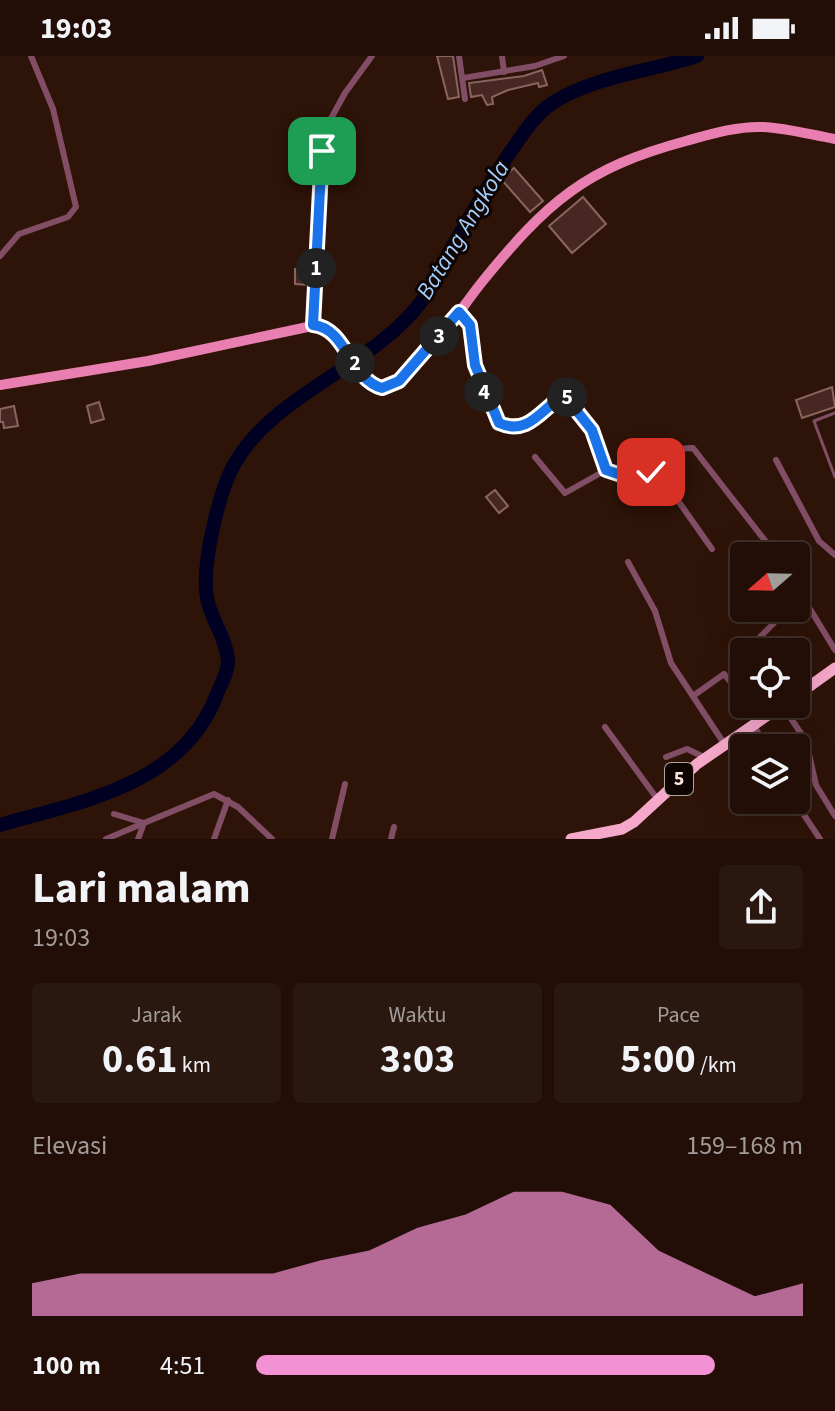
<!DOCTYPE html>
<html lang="id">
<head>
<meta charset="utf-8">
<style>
  :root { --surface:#220e06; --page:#2a1710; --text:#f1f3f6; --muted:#a29c9b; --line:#3f2e28; --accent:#f491d4 }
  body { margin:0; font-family:"Source Sans 3",sans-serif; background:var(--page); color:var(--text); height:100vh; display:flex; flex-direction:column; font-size:30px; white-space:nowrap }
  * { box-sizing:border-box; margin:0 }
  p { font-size:26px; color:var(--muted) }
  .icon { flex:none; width:44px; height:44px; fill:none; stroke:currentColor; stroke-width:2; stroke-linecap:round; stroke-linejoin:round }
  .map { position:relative; height:783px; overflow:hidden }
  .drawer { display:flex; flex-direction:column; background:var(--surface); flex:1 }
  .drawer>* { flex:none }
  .needle { width:52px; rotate:250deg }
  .fabs { position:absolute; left:730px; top:486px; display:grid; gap:16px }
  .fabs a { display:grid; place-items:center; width:80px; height:80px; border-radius:8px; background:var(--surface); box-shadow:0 8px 32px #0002,0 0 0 2px var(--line); font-size:40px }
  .pin { position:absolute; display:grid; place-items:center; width:68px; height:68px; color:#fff; margin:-34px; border-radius:16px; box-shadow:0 4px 12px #0006 }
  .km { position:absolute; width:40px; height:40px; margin:-20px; border-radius:50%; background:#222; color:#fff; font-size:22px; line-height:40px; text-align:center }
  .round { display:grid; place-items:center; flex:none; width:84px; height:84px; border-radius:8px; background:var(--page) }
  .head { display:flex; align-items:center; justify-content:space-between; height:136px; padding:0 32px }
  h1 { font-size:44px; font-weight:700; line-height:60px }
  .figures { display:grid; grid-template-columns:repeat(3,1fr); gap:12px; height:136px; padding:8px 32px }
  .figures div { display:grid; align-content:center; border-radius:8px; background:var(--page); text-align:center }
  .figures b { font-size:40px; font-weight:700 }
  .figures small { font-size:22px; font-weight:400 }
  .figures p { font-size:22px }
  .chart { height:224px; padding:16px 32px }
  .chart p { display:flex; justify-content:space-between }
  .chart svg { width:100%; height:144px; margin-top:8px; fill:var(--accent); opacity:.7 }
  ul { padding:0 32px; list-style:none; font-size:26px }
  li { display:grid; grid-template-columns:128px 96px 1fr; align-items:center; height:60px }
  li i { height:20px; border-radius:10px; background:var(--accent) }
  .status { display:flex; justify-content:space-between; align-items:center; height:56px; padding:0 40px; background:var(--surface); direction:ltr }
  .status svg { height:22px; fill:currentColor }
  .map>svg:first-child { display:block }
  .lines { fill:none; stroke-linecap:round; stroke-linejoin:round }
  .river { stroke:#002; stroke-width:14 }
  .building { fill:#472722; stroke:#8a655e; stroke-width:2 }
  .lane { stroke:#814e65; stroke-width:3 }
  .street { stroke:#814e65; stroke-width:6 }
  .primary { stroke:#e97fb0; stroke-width:10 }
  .highway { stroke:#f5a8c9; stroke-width:11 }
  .route-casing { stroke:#fff; stroke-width:16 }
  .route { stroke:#1a73e8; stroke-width:10 }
  .labels { text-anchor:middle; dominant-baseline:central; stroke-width:6; stroke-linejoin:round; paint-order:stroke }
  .shield { fill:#0e0402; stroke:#b4a29c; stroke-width:2 }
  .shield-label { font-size:20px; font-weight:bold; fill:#fbe6de }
  .water-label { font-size:24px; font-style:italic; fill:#a3cefe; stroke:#0e0402 }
</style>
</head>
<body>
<div class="status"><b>19:03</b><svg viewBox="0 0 49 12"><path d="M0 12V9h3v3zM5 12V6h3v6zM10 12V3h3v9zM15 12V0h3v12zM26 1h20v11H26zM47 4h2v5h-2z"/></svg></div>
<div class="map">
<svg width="835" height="783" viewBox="0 0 835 783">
  <rect width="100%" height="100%" fill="#2e1308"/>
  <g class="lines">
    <path class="river" d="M0,769C83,745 183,729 217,638C221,628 229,614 228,604C226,581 211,564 207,542C201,511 219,434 235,407C274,338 373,310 421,246C433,230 441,210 451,193C470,160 489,127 511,95C523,78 535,58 554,46C596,20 651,15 697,0"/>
  </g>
  <g class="building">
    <polygon points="437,0 453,0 459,41 448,43"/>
    <polygon points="542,14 547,29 539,31 538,27 508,34 492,41 493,48 487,49 482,39 471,41 469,27 524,20"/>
    <polygon points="514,112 543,145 530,156 501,123"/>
    <polygon points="583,141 606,168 572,197 549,170"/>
    <polygon points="295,213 310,213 309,229 295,228"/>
    <polygon points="832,331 835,351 802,362 796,344"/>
    <polygon points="99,346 104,363 91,367 87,350"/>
    <polygon points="14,350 18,370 4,372 3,366 0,366 0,353"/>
    <polygon points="495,434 508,450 499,457 486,441"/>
  </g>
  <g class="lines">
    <polyline class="lane" points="835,357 814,365 835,421"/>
    <g class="street">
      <polyline points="459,0 465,43"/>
      <polyline points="502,0 504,16"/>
      <polyline points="463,22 535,10 564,0"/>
      <polyline points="328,68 345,37 372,0"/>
      <polyline points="0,200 19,178 68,161 76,151 53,53 31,0"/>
      <path d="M459,256L470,269L475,309L499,367C532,382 539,347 566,339L592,374L606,414"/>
      <polyline points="313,269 322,95 328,68 317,269"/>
      <path d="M535,401L565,437L606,414C664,438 651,391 693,392L777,500"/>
      <polyline points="776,404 819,485 835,499"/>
      <polyline points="655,412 712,493"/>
      <polyline points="628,506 655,555 671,607 725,689"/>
      <polyline points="796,530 835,594"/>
      <polyline points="761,596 758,583 774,567 768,552"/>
      <polyline points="693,640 724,618 744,642"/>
      <polyline points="748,648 760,664"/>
      <polyline points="782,649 806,685 816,729 835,760"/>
      <polyline points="753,669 768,692"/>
      <polyline points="605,671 658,744"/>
      <polyline points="666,701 687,693 706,702"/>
      <polyline points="794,744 820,783"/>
      <polyline points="114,758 144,767"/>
      <polyline points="106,783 144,767"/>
      <polyline points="138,783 144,767 214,738 238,751 272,783"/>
      <polyline points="214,783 228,744"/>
      <polyline points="332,783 345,728"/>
      <polyline points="391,783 394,771"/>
    </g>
    <path class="primary" d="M0,329L148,305L317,269L328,272L369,326L375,330H390C427,307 455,260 482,226C547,146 585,112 686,85C711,78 737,70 763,71C787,72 812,79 835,83"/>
    <g class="highway">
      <polyline points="796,640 835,612"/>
      <polyline points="571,783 622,773 634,766 697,708 784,648"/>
    </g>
  </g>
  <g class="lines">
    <defs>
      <path id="route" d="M322,95L313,269C347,272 350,324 382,332L399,325L459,256L470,269L475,309L499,367C529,380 541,353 564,339L592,374L606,414L633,423L651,416"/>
    </defs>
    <use href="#route" class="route-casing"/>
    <use href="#route" class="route"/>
  </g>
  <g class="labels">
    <rect class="shield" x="665" y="707" width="28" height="32" rx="6"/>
    <g class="shield-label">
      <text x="679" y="723">5</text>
    </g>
    <g class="water-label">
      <text transform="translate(463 174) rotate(-59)">Batang Angkola</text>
    </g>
  </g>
</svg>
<div class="fabs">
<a><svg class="needle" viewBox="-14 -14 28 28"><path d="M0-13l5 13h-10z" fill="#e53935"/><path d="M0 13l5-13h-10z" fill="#a29c9b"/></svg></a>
<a><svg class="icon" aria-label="locate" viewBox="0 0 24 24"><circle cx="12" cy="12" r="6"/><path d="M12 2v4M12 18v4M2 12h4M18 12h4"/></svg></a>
<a><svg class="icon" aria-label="layers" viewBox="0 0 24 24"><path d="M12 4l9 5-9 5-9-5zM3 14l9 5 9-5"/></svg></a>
</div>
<div class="pin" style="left:322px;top:95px;background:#1e9e55"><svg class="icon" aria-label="arrive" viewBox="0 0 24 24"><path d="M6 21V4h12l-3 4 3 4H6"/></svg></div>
<div class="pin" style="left:651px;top:416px;background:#d93025"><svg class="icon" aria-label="check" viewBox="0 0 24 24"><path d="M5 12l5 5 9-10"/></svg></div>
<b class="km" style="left:316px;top:212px">1</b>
<b class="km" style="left:355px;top:307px">2</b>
<b class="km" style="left:439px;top:280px">3</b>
<b class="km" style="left:484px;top:336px">4</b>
<b class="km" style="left:567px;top:341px">5</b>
</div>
<section class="drawer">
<div class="head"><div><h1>Lari malam</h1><p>19:03</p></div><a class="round"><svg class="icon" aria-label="share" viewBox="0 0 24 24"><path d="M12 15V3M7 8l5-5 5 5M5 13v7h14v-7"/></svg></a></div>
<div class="figures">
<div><p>Jarak</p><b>0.61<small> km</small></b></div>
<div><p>Waktu</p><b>3:03</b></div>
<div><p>Pace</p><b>5:00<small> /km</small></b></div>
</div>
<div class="chart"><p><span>Elevasi</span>159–168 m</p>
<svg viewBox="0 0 160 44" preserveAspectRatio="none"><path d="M0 44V34L10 31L20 31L30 31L40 31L50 31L60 27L70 24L80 17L90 13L100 6L110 6L120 10L130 24L140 31L150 38L160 34V44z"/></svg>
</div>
<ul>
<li><b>100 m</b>4:51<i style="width:84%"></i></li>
</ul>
</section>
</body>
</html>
